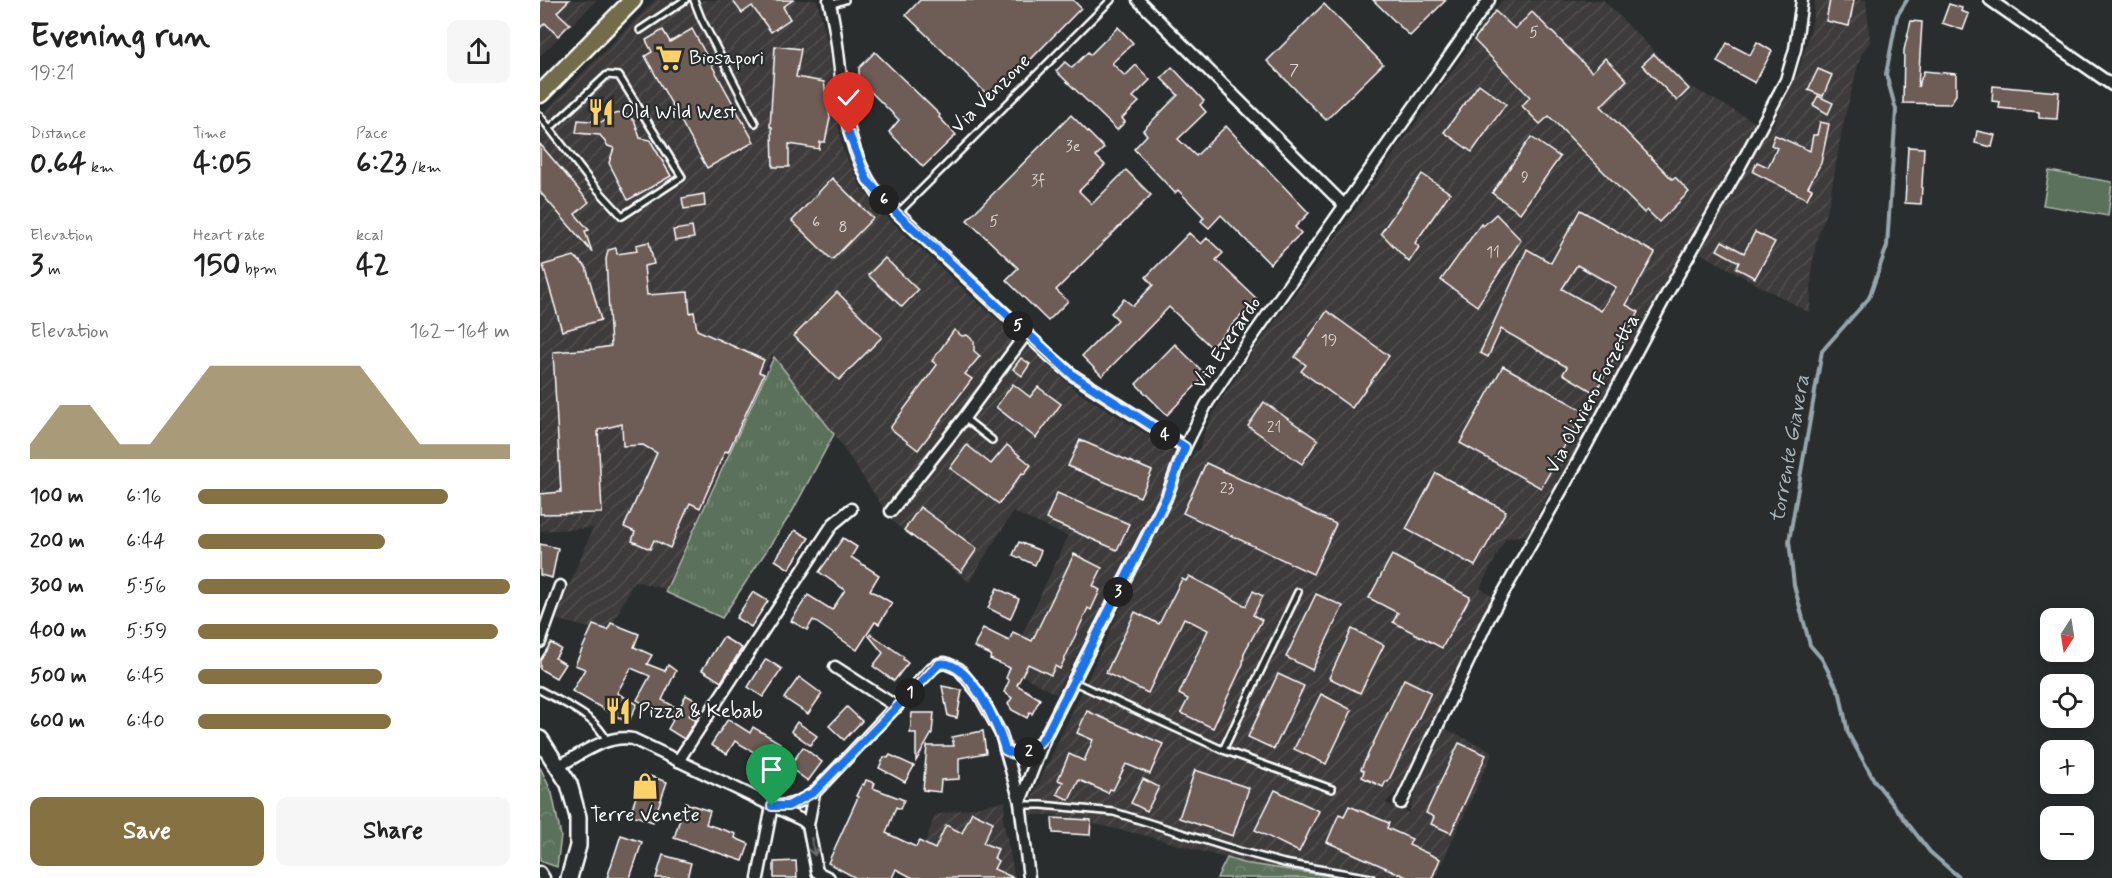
<!DOCTYPE html>
<html lang="en">
<head>
<meta charset="utf-8">
<style>
  :root { --surface:#fff; --page:#f6f6f6; --text:#222; --muted:#767676; --accent:#857141 }
  body { margin:0; font-family:Mynerve,sans-serif; background:var(--page); color:var(--text); height:100vh; display:flex; flex-direction:column; font-size:22px; white-space:nowrap }
  * { box-sizing:border-box; margin:0 }
  p { font-size:20px; color:var(--muted) }
  .icon { flex:none; width:33px; height:33px; fill:none; stroke:currentColor; stroke-width:2; stroke-linecap:round; stroke-linejoin:round }
  .map { position:relative; flex:1; overflow:hidden }
  .drawer { display:flex; flex-direction:column; background:var(--surface); width:540px }
  .drawer>* { flex:none }
  .needle { width:39px; rotate:192deg }
  .fabs { position:absolute; left:1500px; top:608px; display:grid; gap:12px }
  .fabs a { display:grid; place-items:center; width:54px; height:54px; border-radius:12px; background:var(--surface); box-shadow:0 3px 15px #0003; font-size:30px }
  .pin { position:absolute; display:grid; place-items:center; width:51px; height:51px; color:#fff; margin:-62px -26px; border-radius:50% 50% 50% 0; rotate:-45deg; box-shadow:0 0 6px #0007 }
  .pin .icon { rotate:45deg }
  .km { position:absolute; width:30px; height:30px; margin:-15px; border-radius:50%; background:#222; color:#fff; font-size:16px; line-height:30px; text-align:center }
  .round { display:grid; place-items:center; flex:none; width:63px; height:63px; border-radius:12px; background:var(--page) }
  .headline { display:flex; align-items:center; justify-content:space-between; height:102px; padding:0 30px }
  h1 { font-size:33px; font-weight:800; line-height:45px }
  .stats { display:grid; grid-template-columns:repeat(3,1fr); gap:9px; height:102px; padding:6px 30px }
  .stats div { display:grid; align-content:center }
  .stats b { font-size:30px; font-weight:800 }
  .stats small { font-size:16px; font-weight:400 }
  .stats p { font-size:16px }
  .chart { height:168px; padding:12px 30px }
  .chart p { display:flex; justify-content:space-between }
  .chart svg { width:100%; height:108px; margin-top:6px; fill:var(--accent); opacity:.7 }
  .button { display:flex; gap:12px; margin-top:auto; padding:12px 30px }
  .button a { flex:1; height:69px; border-radius:12px; background:var(--accent); color:#fff; font-size:24px; font-weight:800; line-height:69px; text-align:center }
  .button a+a { background:var(--page); color:var(--text) }
  ul { padding:0 30px; list-style:none; font-size:20px }
  li { display:grid; grid-template-columns:96px 72px 1fr; align-items:center; height:45px }
  li i { height:15px; border-radius:8px; background:var(--accent) }
  main { display:flex; flex:1; min-height:0 }
  .map>svg:first-child { display:block }
  .industrial { fill:url(#industrial-furrows) }
  .grass { fill:url(#grass-tufts); stroke:#aeb8ae; stroke-width:1.5 }
  .forest { fill:url(#forest-crowns); stroke:#aeb8ae; stroke-width:1.5 }
  .pitch { fill:#5c715c; stroke:#aeb8ae; stroke-width:1.5 }
  .lines { fill:none; stroke-linecap:round; stroke-linejoin:round }
  .stream { stroke:#96a6ac; stroke-width:4 }
  .building { fill:#6e5c57; stroke:#fff; stroke-width:1.5; fill-rule:evenodd }
  .lane-casing { stroke:#fff; stroke-width:10 }
  .street-casing { stroke:#fff; stroke-width:15 }
  .secondary-casing { stroke:#fff; stroke-width:20 }
  .primary-casing { stroke:#fff; stroke-width:21 }
  .lane { stroke:#2a2d2e; stroke-width:5 }
  .street { stroke:#2a2d2e; stroke-width:10 }
  .secondary { stroke:#2a2d2e; stroke-width:15 }
  .primary { stroke:#726c4b; stroke-width:16 }
  .oneway { stroke:#6a6c6d }
  .route-casing { stroke:#fff; stroke-width:12 }
  .route { stroke:#1a73e8; stroke-width:8 }
  .labels { text-anchor:middle; dominant-baseline:central; stroke-width:4.5; stroke-linejoin:round; paint-order:stroke }
  .number-label { font-size:16px; fill:#dbd6d5 }
  .poi-label { font-size:20px; fill:#fff; stroke:#2a2d2e; text-anchor:start }
  .street-label { font-size:20px; fill:#fff; stroke:#2a2d2e }
  .water-label { font-size:21px; font-style:italic; fill:#a8b4ba; stroke:#2a2d2e }
</style>
</head>
<body>
<main>
<section class="drawer">
<div class="headline"><div><h1>Evening run</h1><p>19:21</p></div><a class="round"><svg class="icon" aria-label="share" viewBox="0 0 24 24"><path d="M12 15V3M7 8l5-5 5 5M5 13v7h14v-7"/></svg></a></div>
<div class="stats">
<div><p>Distance</p><b>0.64<small> km</small></b></div>
<div><p>Time</p><b>4:05</b></div>
<div><p>Pace</p><b>6:23<small> /km</small></b></div>
</div>
<div class="stats">
<div><p>Elevation</p><b>3<small> m</small></b></div>
<div><p>Heart rate</p><b>150<small> bpm</small></b></div>
<div><p>kcal</p><b>42</b></div>
</div>
<div class="chart"><p><span>Elevation</span>162–164 m</p>
<svg viewBox="0 0 160 44" preserveAspectRatio="none"><path d="M0 44V38L10 22L20 22L30 38L40 38L50 22L60 6L70 6L80 6L90 6L100 6L110 6L120 22L130 38L140 38L150 38L160 38V44z"/></svg>
</div>
<ul>
<li><b>100 m</b>6:16<i style="width:80%"></i></li>
<li><b>200 m</b>6:44<i style="width:60%"></i></li>
<li><b>300 m</b>5:56<i style="width:100%"></i></li>
<li><b>400 m</b>5:59<i style="width:96%"></i></li>
<li><b>500 m</b>6:45<i style="width:59%"></i></li>
<li><b>600 m</b>6:40<i style="width:62%"></i></li>
</ul>
<div class="button"><a>Save</a><a>Share</a></div>
</section>
<div class="map">
<svg width="1572" height="878" viewBox="0 0 1572 878">
  <defs>
    <pattern id="industrial-furrows" width="10" height="10" patternUnits="userSpaceOnUse" patternTransform="scale(1.5)"><rect width="10" height="10" fill="#3e3b3a"/><path d="M-1 1l2-2M0 10L10 0M9 11l2-2" fill="none" stroke="#514f4e"/></pattern>
    <pattern id="grass-tufts" width="24" height="20" patternUnits="userSpaceOnUse" patternTransform="scale(1.5)"><rect width="24" height="20" fill="#5c715c"/><path d="M3 7l-1-3M5 7V3M7 7l1-3M15 17l-1-3M17 17v-4M19 17l1-3" fill="none" stroke="#748674"/></pattern>
    <pattern id="forest-crowns" width="20" height="18" patternUnits="userSpaceOnUse" patternTransform="scale(1.5)"><rect width="20" height="18" fill="#5c715c"/><path d="M2 6a3 3 0 1 1 6 0M12 15a3 3 0 1 1 6 0" fill="none" stroke="#748674"/></pattern>
  </defs>
  <rect width="100%" height="100%" fill="#2a2d2e"/>
  <filter id="ink" filterUnits="userSpaceOnUse"><feTurbulence type="fractalNoise" baseFrequency=".0167" numOctaves="2"/><feDisplacementMap in="SourceGraphic" scale="12" xChannelSelector="R" yChannelSelector="G"/><feConvolveMatrix kernelMatrix="1 2 1 2 8 2 1 2 1" color-interpolation-filters="sRGB"/></filter>
  <g filter="url(#ink)">
    <g class="industrial">
      <polygon points="0,0 57,0 0,56"/>
      <polygon points="115,0 277,0 287,40 302,147 322,189 344,214 432,297 537,391 632,450 635,457 605,527 516,694 467,667 528,536 473,512 429,582 353,522 294,434 232,354 125,589 94,581 68,633 15,619 53,528 0,531 0,116"/>
      <polygon points="962,0 1063,0 1148,85 1213,121 1231,129 1258,72 1272,24 1275,0 1326,0 1330,42 1322,53 1318,65 1302,129 1289,204 1277,238 1272,266 1270,313 1147,246 1107,314 1037,448 1000,509 988,535 966,538 940,588 953,597 859,789 845,803 869,813 873,798 904,728 953,752 895,878 804,878 703,863 607,836 514,815 490,815 492,797 655,451 659,450 664,433 676,408 718,344 757,292"/>
      <polygon points="466,801 463,819 475,878 366,878 386,840 395,815"/>
    </g>
    <polygon class="grass" points="234,357 294,434 252,512 182,618 125,592"/>
    <g class="forest">
      <polygon points="0,767 12,793 21,836 17,867 0,861"/>
      <polygon points="687,858 703,863 804,878 677,878"/>
    </g>
    <polygon class="pitch" points="1509,171 1572,182 1568,216 1503,205"/>
    <g class="lines">
      <polyline class="stream" points="1367,0 1357,16 1346,74 1356,110 1347,246 1329,298 1282,351 1249,541 1254,585 1270,645 1282,659 1300,694 1308,733 1334,780 1390,852 1420,878"/>
    </g>
    <g class="building">
      <polygon points="0,0 29,0 17,12 30,24 18,36 5,23 0,28"/>
      <polygon points="192,0 253,0 243,7 250,19 231,32 212,6 202,13"/>
      <polygon points="380,0 533,0 541,8 452,99 366,15"/>
      <polygon points="833,0 906,0 870,36"/>
      <polygon points="1290,0 1314,0 1309,26 1286,21"/>
      <polygon points="784,4 843,64 786,120 727,61"/>
      <polygon points="1409,4 1422,8 1421,11 1429,14 1423,30 1402,23"/>
      <polygon points="955,11 975,29 992,12 1052,72 1065,58 1087,80 1061,106 1132,179 1135,177 1149,192 1119,222 1107,210 1104,213 1009,116 1000,124 982,106 990,97 934,40"/>
      <polygon points="1371,21 1382,22 1378,87 1384,71 1416,74 1416,95 1410,104 1363,103 1364,50"/>
      <polygon points="578,27 593,43 572,63 585,76 596,65 610,80 593,97 599,102 582,118 585,122 577,130 516,71 525,62 532,68 548,52 550,55"/>
      <polygon points="152,29 214,142 167,168 105,56 112,52 106,40 123,30 130,42"/>
      <polygon points="1217,42 1232,51 1215,83 1177,62 1187,43 1210,55"/>
      <polygon points="235,46 261,49 256,77 284,82 290,118 285,142 280,142 279,149 249,144 249,167 233,167 232,127 230,127"/>
      <polygon points="335,52 400,115 399,117 416,135 383,167 349,132 359,120 319,80 319,68"/>
      <polygon points="1114,54 1149,89 1137,101 1102,65"/>
      <polygon points="632,67 664,101 660,105 666,112 638,139 656,156 686,126 769,213 755,227 761,233 730,264 681,215 669,228 661,221 664,217 638,190 635,193 594,149 607,135 603,130 638,95 621,78"/>
      <polygon points="1278,69 1292,75 1283,96 1268,90"/>
      <polygon points="939,84 966,104 932,152 904,132"/>
      <polygon points="1453,86 1519,92 1517,119 1499,118 1499,112 1459,108 1460,102 1452,101"/>
      <polygon points="1278,96 1293,103 1288,114 1273,105"/>
      <polygon points="80,113 89,116 95,122 100,138 110,140 131,176 88,200 69,163 74,148 68,146 60,135 36,133 38,120 63,122 71,115"/>
      <polygon points="531,115 564,148 556,156 565,165 539,191 552,204 586,170 611,195 516,290 528,301 508,321 466,280 478,268 427,220"/>
      <polygon points="1280,122 1289,124 1281,163 1268,187 1272,189 1267,199 1213,172 1217,162 1228,167 1237,148 1231,145 1235,135 1270,151 1273,135 1277,135"/>
      <polygon points="1437,131 1455,135 1452,147 1435,143"/>
      <polygon points="991,137 1020,157 980,213 952,193"/>
      <polygon points="0,144 49,202 35,214 49,230 45,231 52,252 0,192"/>
      <polygon points="1368,147 1384,148 1381,204 1365,203"/>
      <polygon points="882,174 910,193 875,243 879,247 869,262 841,233"/>
      <polygon points="292,178 333,218 292,260 252,221"/>
      <polygon points="164,194 165,206 144,209 142,198"/>
      <path d="M1040,210L1115,253L1086,305L1099,312L1055,393L1023,374L1027,367L961,329L948,357L940,353L987,249L1011,263ZM1037,265L1076,287L1061,311L1022,289Z"/>
      <polygon points="956,214 981,240 937,306 901,280 941,224 943,226"/>
      <polygon points="152,227 154,238 135,241 133,230"/>
      <polygon points="1215,232 1235,242 1215,278 1196,268 1199,262 1177,250 1182,241 1204,253"/>
      <polygon points="649,233 661,244 667,238 683,253 676,260 717,299 671,347 629,307 562,376 542,356 578,320 571,313 584,299 593,306 613,285 606,277"/>
      <polygon points="109,242 114,264 104,266 107,295 148,292 150,313 154,312 157,330 224,360 219,372 224,374 188,452 185,451 160,508 150,503 130,548 114,540 110,549 92,541 95,532 84,527 117,453 103,445 83,446 82,424 58,430 62,513 0,514 0,494 21,492 13,352 53,349 71,346 66,259 68,250 76,248 77,254 97,251 96,245"/>
      <polygon points="34,256 46,267 61,320 22,331 3,265"/>
      <polygon points="345,258 378,290 362,307 328,275"/>
      <polygon points="297,292 342,337 299,380 254,336"/>
      <polygon points="787,311 849,356 812,408 761,371 766,365 755,357"/>
      <polygon points="414,330 422,336 427,335 434,341 434,351 440,356 425,374 432,379 378,450 350,428 397,365 392,361"/>
      <polygon points="635,344 666,375 627,415 596,384"/>
      <polygon points="481,358 490,364 482,376 473,369"/>
      <polygon points="963,366 1044,411 1001,488 920,443"/>
      <polygon points="473,384 490,397 498,387 521,404 496,438 456,407"/>
      <polygon points="724,402 778,440 762,464 708,426"/>
      <polygon points="540,440 612,471 600,497 528,466"/>
      <polygon points="427,445 451,464 467,445 491,465 484,474 482,473 459,504 410,468"/>
      <polygon points="666,463 796,524 773,574 643,513"/>
      <polygon points="896,473 966,511 935,566 866,529"/>
      <polygon points="517,493 589,524 577,550 506,519"/>
      <polygon points="380,507 437,549 421,572 364,530"/>
      <polygon points="255,530 269,538 249,569 235,560"/>
      <polygon points="303,538 317,547 311,557 339,575 330,590 352,603 339,624 335,622 317,650 273,620 267,630 251,621 268,595 292,610 305,590 279,572"/>
      <polygon points="479,542 501,551 495,565 473,555"/>
      <polygon points="0,544 18,548 12,578 0,575"/>
      <polygon points="534,554 562,568 553,586 560,590 551,610 548,608 520,669 515,666 511,675 488,664 477,685 500,699 492,714 490,712 487,718 472,710 468,704 472,698 464,692 469,681 466,678 470,668 450,659 451,655 434,647 443,628 469,641 473,632 492,641"/>
      <polygon points="852,555 930,597 902,648 853,622 858,613 829,598"/>
      <polygon points="649,576 706,606 713,591 723,596 713,615 722,620 704,653 703,664 673,728 641,713 648,699 639,694 668,630 644,618 608,693 566,673 595,612 619,624 642,579 646,581"/>
      <polygon points="457,588 479,599 470,619 448,608"/>
      <polygon points="213,592 228,601 211,627 196,618"/>
      <polygon points="776,594 803,606 772,670 746,657"/>
      <polygon points="71,623 99,634 94,647 112,655 107,664 125,671 128,665 136,671 122,700 139,709 146,695 157,701 149,716 156,720 144,739 128,729 133,720 97,700 110,676 91,668 77,693 97,704 88,723 32,691 45,669 35,665 53,625 68,630"/>
      <polygon points="812,629 844,645 820,693 789,678"/>
      <polygon points="331,634 364,657 363,659 368,663 354,681 333,666 343,653 329,636"/>
      <polygon points="183,637 202,648 181,682 162,670"/>
      <polygon points="11,643 21,649 15,658 25,664 16,678 0,669 0,660"/>
      <polygon points="226,659 242,669 223,697 208,687"/>
      <polygon points="738,674 764,686 734,749 708,737"/>
      <polygon points="259,677 282,694 268,714 244,698"/>
      <polygon points="864,679 891,692 848,782 846,781 843,787 822,777 824,771 821,769"/>
      <polygon points="402,686 422,690 417,718 408,716"/>
      <polygon points="781,694 812,710 786,764 754,749"/>
      <polygon points="307,707 322,721 304,740 289,726"/>
      <polygon points="547,711 623,744 610,774 586,764 573,790 570,789 568,793 539,780 529,800 517,794 523,782 518,780 529,754 544,761 553,740 537,733"/>
      <polygon points="372,713 394,713 392,733 376,761 376,733 370,733"/>
      <polygon points="188,719 210,733 213,727 240,743 229,761 195,741 187,754 171,745"/>
      <polygon points="257,722 277,736 270,745 251,731"/>
      <polygon points="443,731 446,753 419,758 419,779 401,780 400,792 383,790 387,746 414,746 412,737"/>
      <polygon points="919,743 946,755 911,833 891,824 894,817 886,813"/>
      <polygon points="263,747 282,762 268,781 249,767"/>
      <polygon points="350,755 374,766 365,782 339,768 344,757 348,758"/>
      <polygon points="655,770 709,788 693,836 639,818"/>
      <polygon points="104,774 127,782 113,822 90,814"/>
      <polygon points="603,779 619,787 607,811 591,803"/>
      <polygon points="326,780 335,783 333,788 364,800 360,809 356,807 346,833 376,847 379,841 395,849 406,825 422,833 432,812 453,822 443,843 458,849 454,858 458,861 454,869 474,878 373,878 356,869 352,878 316,878 288,863 318,797 316,796 322,784 324,785"/>
      <polygon points="735,790 779,811 759,852 715,830"/>
      <polygon points="145,803 170,811 166,824 196,834 195,838 209,844 203,861 134,838"/>
      <polygon points="809,806 849,823 847,828 872,839 869,845 900,859 892,878 869,878 787,842 799,814 804,816"/>
      <polygon points="512,818 551,820 550,835 513,833"/>
      <polygon points="81,835 102,842 90,878 67,878"/>
      <polygon points="123,855 151,863 147,878 116,878"/>
      <polygon points="256,861 257,878 234,878 234,862"/>
    </g>
    <g class="lines">
      <defs>
        <g id="lane">
          <polyline points="154,0 161,18 215,123"/>
          <polyline points="290,5 305,0"/>
          <polyline points="100,30 145,0"/>
          <polyline points="0,116 50,181 82,216 142,177 79,76 67,75 10,128"/>
          <polyline points="358,213 571,0"/>
          <polyline points="424,418 452,440"/>
          <polyline points="534,682 683,750 792,789"/>
          <path d="M0,690C24,704 55,715 67,741"/>
          <polyline points="683,750 758,592"/>
          <polyline points="480,805 502,805 574,812 699,851 744,863 831,878"/>
        </g>
        <g id="street">
          <path d="M289,0C306,65 295,136 337,193L511,357L534,376L645,447"/>
          <polyline points="598,0 805,206"/>
          <polyline points="1450,0 1572,85"/>
          <polyline points="351,511 424,418 486,334"/>
          <polyline points="0,642 20,586"/>
          <polyline points="295,667 357,707"/>
          <path d="M465,750C481,760 491,753 502,740"/>
          <polyline points="138,761 293,524 311,509"/>
          <path d="M19,766C41,754 67,734 93,739L262,820L268,825"/>
          <polyline points="480,802 506,735 626,498 645,447 666,405 691,367 949,0"/>
          <polyline points="861,803 949,618 1037,463 1127,294 1200,166 1246,80 1255,49 1262,0"/>
          <path d="M235,806C251,806 261,802 274,793"/>
          <polyline points="0,872 4,878"/>
          <polyline points="218,878 232,806"/>
          <polyline points="289,878 277,872 268,825 274,793 392,668 399,664 405,663 419,669 439,694 461,734 480,802 489,878"/>
        </g>
        <polyline id="secondary" points="0,739 29,784 38,817 38,846 29,878"/>
        <polyline id="primary" points="0,94 93,0"/>
      </defs>
      <use href="#lane" class="lane-casing"/>
      <use href="#street" class="street-casing"/>
      <use href="#secondary" class="secondary-casing"/>
      <use href="#primary" class="primary-casing"/>
      <use href="#lane" class="lane"/>
      <use href="#street" class="street"/>
      <use href="#secondary" class="secondary"/>
      <use href="#primary" class="primary"/>
    </g>
    <defs><path id="oneway-shaft" d="M-6 0H5M1.5-3L5.5 0L1.5 3" fill="none" stroke-width="1.6" stroke-linecap="round" stroke-linejoin="round" transform="scale(1.5)"/></defs>
    <use class="oneway" href="#oneway-shaft" transform="translate(273 847) rotate(79)"/>
  </g>
  <g class="lines" filter="url(#ink)">
    <defs>
      <path id="route" d="M232,806H248L274,792L399,664C428,658 459,726 465,750C485,762 493,750 506,735L626,498L645,447L534,376L357,214L327,180L309,134"/>
    </defs>
    <use href="#route" class="route-casing"/>
    <use href="#route" class="route"/>
  </g>
  <defs>
    <symbol id="supermarket-bare" viewBox="-9 -9 18 18"><path d="M-6-5.5h2.5l.6 2H6L4.5 2H-2.5L-4.4-4H-6ZM-1.5 3.2a1.3 1.3 0 1 0 .1 0ZM3 3.2a1.3 1.3 0 1 0 .1 0Z" fill="#ffd166" stroke="#2a2d2e" stroke-width="2.5" paint-order="stroke"/></symbol>
    <symbol id="restaurant-bare" viewBox="-9 -9 18 18"><path d="M-5-6h1v4h1v-4h1v4h1v-4h1v5L-1.5 .5V6h-2V.5L-5-1ZM5-6V6H3V1.5H1.5Q1.5-4 5-6Z" fill="#ffd166" stroke="#2a2d2e" stroke-width="2.5" paint-order="stroke"/></symbol>
    <symbol id="shop-bare" viewBox="-9 -9 18 18"><path d="M-5-2.5h2.3a2.7 3.5 0 0 1 5.4 0H5L5.5 6h-11ZM-1.5-2.5h3a1.5 2.3 0 0 0-3 0Z" fill="#ffd166" stroke="#2a2d2e" stroke-width="2.5" paint-order="stroke"/></symbol>
  </defs>
  <g fill-rule="evenodd">
    <use href="#supermarket-bare" x="110" y="39" width="38" height="38"/>
    <use href="#restaurant-bare" x="42" y="93" width="38" height="38"/>
    <use href="#restaurant-bare" x="59" y="692" width="38" height="38"/>
    <use href="#shop-bare" x="86" y="767" width="38" height="38"/>
  </g>
  <g class="labels">
    <g class="number-label">
      <text x="994" y="32">5</text>
      <text x="754" y="70">7</text>
      <text x="533" y="146">3e</text>
      <text x="985" y="177">9</text>
      <text x="498" y="180">3f</text>
      <text x="454" y="221">5</text>
      <text x="276" y="222">6</text>
      <text x="303" y="227">8</text>
      <text x="953" y="252">11</text>
      <text x="789" y="340">19</text>
      <text x="734" y="427">21</text>
      <text x="687" y="488">23</text>
    </g>
    <g class="poi-label">
      <text x="149" y="58">Biosapori</text>
      <text x="81" y="112">Old Wild West</text>
      <text x="98" y="711">Pizza &amp; Kebab</text>
      <text x="105" y="815" text-anchor="middle">Terre Venete</text>
    </g>
    <g class="street-label">
      <text transform="translate(451 94) rotate(-45)">Via Venzone</text>
      <text transform="translate(687 343) rotate(-56)">Via Everardo</text>
      <text transform="translate(1053 394) rotate(-62)">Via Oliviero Forzetta</text>
    </g>
    <g class="water-label">
      <text transform="translate(1250 449) rotate(-80)">torrente Giavera</text>
    </g>
  </g>
</svg>
<div class="fabs">
<a><svg class="needle" viewBox="-14 -14 28 28"><path d="M0-13l5 13h-10z" fill="#e53935"/><path d="M0 13l5-13h-10z" fill="#767676"/></svg></a>
<a><svg class="icon" aria-label="locate" viewBox="0 0 24 24"><circle cx="12" cy="12" r="6"/><path d="M12 2v4M12 18v4M2 12h4M18 12h4"/></svg></a>
<a>+</a>
<a>−</a>
</div>
<div class="pin" style="left:232px;top:806px;background:#1e9e55"><svg class="icon" aria-label="arrive" viewBox="0 0 24 24"><path d="M6 21V4h12l-3 4 3 4H6"/></svg></div>
<div class="pin" style="left:309px;top:134px;background:#d93025"><svg class="icon" aria-label="check" viewBox="0 0 24 24"><path d="M5 12l5 5 9-10"/></svg></div>
<b class="km" style="left:370px;top:693px">1</b>
<b class="km" style="left:489px;top:752px">2</b>
<b class="km" style="left:578px;top:592px">3</b>
<b class="km" style="left:625px;top:435px">4</b>
<b class="km" style="left:478px;top:326px">5</b>
<b class="km" style="left:344px;top:200px">6</b>
</div>
</main>
</body>
</html>
